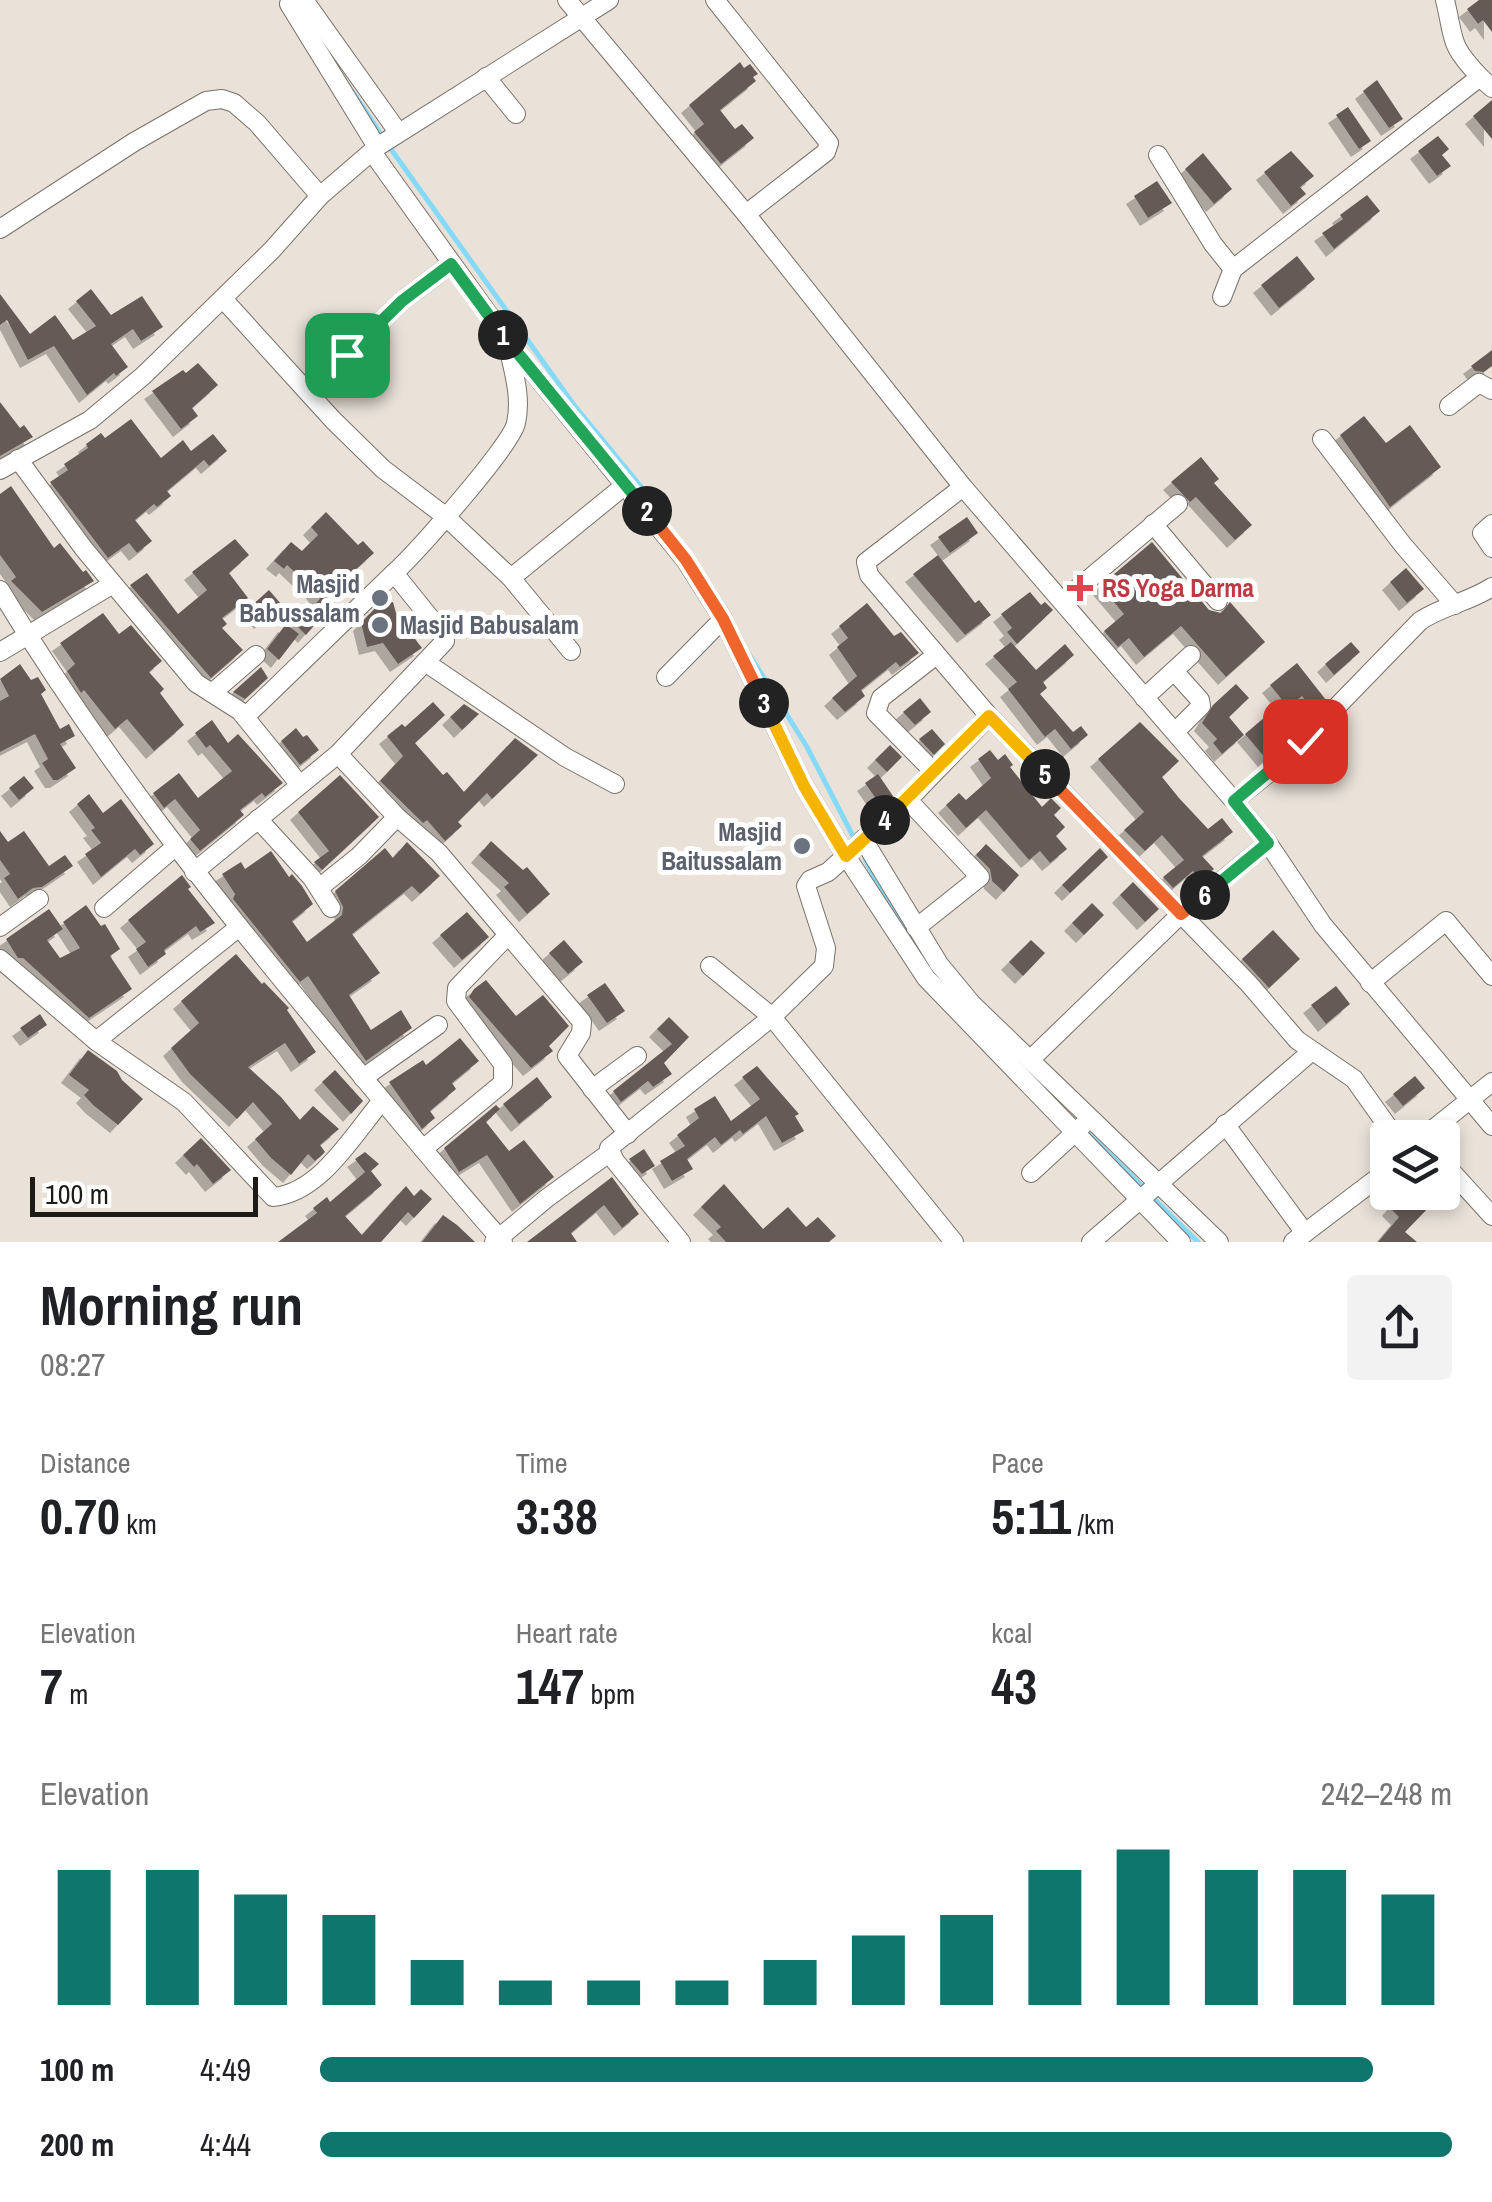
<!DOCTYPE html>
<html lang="en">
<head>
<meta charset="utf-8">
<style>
  :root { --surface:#fff; --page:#f2f2f2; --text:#202124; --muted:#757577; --accent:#0f766e }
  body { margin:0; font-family:"Archivo Narrow",sans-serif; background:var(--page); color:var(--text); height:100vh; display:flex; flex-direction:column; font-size:38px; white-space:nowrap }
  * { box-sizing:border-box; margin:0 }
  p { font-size:32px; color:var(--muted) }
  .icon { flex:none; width:55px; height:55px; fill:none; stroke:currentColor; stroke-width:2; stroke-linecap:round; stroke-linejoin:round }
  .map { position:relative; height:1242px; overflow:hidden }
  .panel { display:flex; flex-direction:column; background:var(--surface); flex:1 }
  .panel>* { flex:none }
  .buttons { position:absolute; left:1370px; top:1120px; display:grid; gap:20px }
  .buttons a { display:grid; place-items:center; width:90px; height:90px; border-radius:10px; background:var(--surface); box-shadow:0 5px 15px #0003; font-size:50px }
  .scale { position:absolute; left:30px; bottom:25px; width:228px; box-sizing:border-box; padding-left:10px; border:5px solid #1d1a17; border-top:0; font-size:28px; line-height:35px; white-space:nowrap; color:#1d1a17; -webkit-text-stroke:8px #fff; paint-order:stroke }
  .pin { position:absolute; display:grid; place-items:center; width:85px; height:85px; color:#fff; margin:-42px; border-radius:20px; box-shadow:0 5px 15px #0006 }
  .km { position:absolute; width:50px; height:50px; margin:-25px; border-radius:50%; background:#222; color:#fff; font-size:28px; line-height:50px; text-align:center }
  .round { display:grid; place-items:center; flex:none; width:105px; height:105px; border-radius:10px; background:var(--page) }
  .headline { display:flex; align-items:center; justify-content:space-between; height:170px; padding:0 40px }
  h1 { font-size:55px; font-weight:700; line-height:75px }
  .stats { display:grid; grid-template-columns:repeat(3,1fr); gap:15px; height:170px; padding:10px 40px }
  .stats div { display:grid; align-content:center }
  .stats b { font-size:50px; font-weight:700 }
  .stats small { font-size:28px; font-weight:400 }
  .stats p { font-size:28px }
  .chart { height:280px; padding:20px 40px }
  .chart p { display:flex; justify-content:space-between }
  .chart svg { width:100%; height:180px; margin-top:10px; stroke:var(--accent); stroke-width:6 }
  ul { padding:0 40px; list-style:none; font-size:32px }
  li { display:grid; grid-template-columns:160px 120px 1fr; align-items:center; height:75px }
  li i { height:25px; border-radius:12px; background:var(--accent) }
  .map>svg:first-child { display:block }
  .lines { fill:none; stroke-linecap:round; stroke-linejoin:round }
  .stream { stroke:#85d9f9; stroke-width:5 }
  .building { fill:#655a57; filter:url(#shadow) }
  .street-casing { stroke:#787169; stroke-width:20 }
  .street { stroke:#fff; stroke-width:18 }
  .split-1-casing { stroke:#fff; stroke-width:20 }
  .split-2-casing { stroke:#fff; stroke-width:20 }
  .split-3-casing { stroke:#fff; stroke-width:20 }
  .split-4-casing { stroke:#fff; stroke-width:20 }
  .split-5-casing { stroke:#fff; stroke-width:20 }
  .split-6-casing { stroke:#fff; stroke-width:20 }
  .split-7-casing { stroke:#fff; stroke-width:20 }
  .split-1 { stroke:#22a559; stroke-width:12 }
  .split-2 { stroke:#22a559; stroke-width:12 }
  .split-3 { stroke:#f0652b; stroke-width:12 }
  .split-4 { stroke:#f5b400; stroke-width:12 }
  .split-5 { stroke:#f5b400; stroke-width:12 }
  .split-6 { stroke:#f0652b; stroke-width:12 }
  .split-7 { stroke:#22a559; stroke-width:12 }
  .health-dot { fill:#e0444e; stroke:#fff; stroke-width:4 }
  .worship-dot { fill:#6b7280; stroke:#fff; stroke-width:4 }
  .labels { text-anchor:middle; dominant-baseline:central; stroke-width:10; stroke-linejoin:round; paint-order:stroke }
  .worship-label { font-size:25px; font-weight:bold; fill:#5b616d; stroke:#fff; text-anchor:end }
  .health-label { font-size:25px; font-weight:bold; fill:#be3a42; stroke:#fff; text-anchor:start }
</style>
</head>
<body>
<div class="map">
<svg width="1492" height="1242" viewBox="0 0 1492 1242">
  <defs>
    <filter id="shadow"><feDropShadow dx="-8" dy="8" stdDeviation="0" flood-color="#0004"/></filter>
  </defs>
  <rect width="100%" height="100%" fill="#eae2d9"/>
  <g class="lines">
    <g class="stream">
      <polyline points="352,91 382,136"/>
      <polyline points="388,145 574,405 652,500 669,527"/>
      <polyline points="749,654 807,747 855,840"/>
      <polyline points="865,859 886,901 932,968"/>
      <polyline points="1084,1129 1144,1188"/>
      <polyline points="1151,1196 1198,1242"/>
    </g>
  </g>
  <g class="building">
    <polygon points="1479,0 1492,0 1492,32 1483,20 1478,24 1467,9"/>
    <polygon points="740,62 744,68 750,64 758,74 753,77 756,81 720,110 735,129 742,124 754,138 721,164 694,132 704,124 689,105"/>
    <polygon points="1377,80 1403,119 1389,128 1363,91"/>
    <polygon points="1492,100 1492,139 1473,116"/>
    <polygon points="1348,107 1371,141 1359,149 1336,115"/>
    <polygon points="1438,136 1449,149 1442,155 1451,166 1437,176 1418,151"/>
    <polygon points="1291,151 1314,176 1300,187 1306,194 1291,206 1264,172"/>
    <polygon points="1203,153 1232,189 1214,204 1185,169"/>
    <polygon points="1157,181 1172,203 1148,218 1134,196"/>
    <polygon points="1367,195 1380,211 1334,249 1322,233 1343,219 1340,215"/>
    <polygon points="1297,256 1315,279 1279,308 1261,285"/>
    <polygon points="91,289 111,315 142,296 163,327 141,341 133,329 111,344 128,367 116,376 114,373 87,395 54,346 28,360 7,320 0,325 0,294 30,334 55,315 73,340 96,326 76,301"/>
    <polygon points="1492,350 1492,366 1484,372 1475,371 1471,366"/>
    <polygon points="198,363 218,385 192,408 198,416 181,429 152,391 183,370 186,373"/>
    <polygon points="0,402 20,428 24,425 33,437 0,456"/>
    <polygon points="1364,416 1386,443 1410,425 1441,467 1390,507 1340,435"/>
    <polygon points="131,419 161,458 183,440 191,451 213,434 227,451 209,466 204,460 167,491 171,496 157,507 154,504 135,520 152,541 137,553 129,543 108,558 50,482 68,470 64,464 88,448 86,444 101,433 105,438"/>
    <polygon points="1201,457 1219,479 1214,483 1252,525 1235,540 1196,497 1190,502 1171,482"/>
    <polygon points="11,486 54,548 60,543 83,572 86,570 94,581 42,612 11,581 16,577 0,555 0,494"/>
    <polygon points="326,512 358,545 363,541 374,553 343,581 348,586 306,635 295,624 320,599 313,589 320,579 314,574 305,582 287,565 284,569 274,561 291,542 302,551 318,535 311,527"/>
    <polygon points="967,517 978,533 950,553 938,537"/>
    <polygon points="235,539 249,555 229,573 248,598 222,618 227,624 222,628 243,650 211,678 130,585 147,573 178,614 207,590 192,572"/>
    <polygon points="1152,542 1209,610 1221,613 1230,602 1265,642 1226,677 1181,626 1144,657 1129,638 1118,647 1104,631 1124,614 1100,586"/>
    <polygon points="938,555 975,603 979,600 991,615 965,635 913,574"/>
    <polygon points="1406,568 1424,589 1407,603 1390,582"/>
    <polygon points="269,590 281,604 262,621 250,607"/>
    <polygon points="1030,592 1041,605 1045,602 1053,610 1017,644 1007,632 1012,628 1001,614"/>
    <polygon points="393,602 400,628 414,618 425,633 415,639 422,648 398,664 383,643 367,647 361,623 377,606"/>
    <polygon points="867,603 894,636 901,632 919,653 900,667 896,662 861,690 865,696 845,712 832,698 857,676 837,647 848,638 839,626"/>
    <polygon points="103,613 119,634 131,625 162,661 149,672 164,689 160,693 184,725 154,751 127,719 115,729 84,690 81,693 67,671 75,664 60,643"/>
    <polygon points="286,624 299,634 279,660 267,649"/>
    <polygon points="1011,642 1036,670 1065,644 1074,655 1043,682 1047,688 1040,694 1073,732 1081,726 1088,735 1071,749 1055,729 1045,737 1008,689 1017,682 993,656"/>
    <polygon points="1351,642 1360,652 1334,675 1325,664"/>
    <polygon points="1297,663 1326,700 1314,712 1302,696 1288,707 1270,685"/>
    <polygon points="20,664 31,680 38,677 46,690 41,694 60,729 69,724 75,736 60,744 76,768 58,780 53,780 42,763 48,759 35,734 0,752 0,701 9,696 0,679"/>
    <polygon points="261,667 268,678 245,699 233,692"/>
    <polygon points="1236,684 1249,698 1229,717 1244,735 1222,754 1213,743 1217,739 1202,723 1213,705"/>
    <polygon points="920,698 931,712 915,725 903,712"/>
    <polygon points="433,702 445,715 415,743 443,775 447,772 464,792 515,738 538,755 492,799 487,793 458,822 462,826 445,841 427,820 423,823 380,781 403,756 387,736 402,724 405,727"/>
    <polygon points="464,704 479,714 462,730 450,717"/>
    <polygon points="1265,717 1286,741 1266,759 1245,734"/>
    <polygon points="212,720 228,743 238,734 283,783 265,797 262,793 240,810 244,815 200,851 190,839 200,830 175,799 164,808 153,793 179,773 198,798 232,771 210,745 206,748 195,733"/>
    <polygon points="1140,722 1179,761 1162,777 1179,798 1208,829 1222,818 1233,832 1202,856 1214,869 1201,880 1193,871 1173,888 1163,877 1184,860 1162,835 1145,851 1124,830 1144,812 1098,759"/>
    <polygon points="296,728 303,737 307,735 319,750 300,765 281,741"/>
    <polygon points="932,729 945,744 934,755 919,739"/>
    <polygon points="890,745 902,757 887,772 875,760"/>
    <polygon points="990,750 998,760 1005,754 1013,765 1010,767 1042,807 1051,798 1061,808 1054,815 1065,827 1056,836 1067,849 1050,863 1040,851 1029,860 986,810 966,828 946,805 959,793 966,800 991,778 978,759"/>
    <polygon points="878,774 893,796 881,806 865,783"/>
    <polygon points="340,775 379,817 322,870 314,862 329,851 298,812"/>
    <polygon points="24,776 34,788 19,800 9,788"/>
    <polygon points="89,794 103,813 121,799 154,844 140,855 135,849 101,877 85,854 101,843 91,830 95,828 77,804"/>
    <polygon points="0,831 8,842 24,831 49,866 65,855 73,866 42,887 33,888 18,899 4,878 10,874 0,860"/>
    <polygon points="491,841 523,870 527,867 550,894 527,914 504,887 509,883 479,855"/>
    <polygon points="407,842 440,876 420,894 412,886 352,934 380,973 349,995 371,1030 401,1010 412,1028 366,1061 308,976 300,982 233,899 235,894 222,874 241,862 245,869 271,851 289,877 292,874 302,886 313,904 292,921 307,942 342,915 343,907 335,891 385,848 393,858"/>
    <polygon points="986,844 1019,875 1004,892 992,881 990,869 976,855"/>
    <polygon points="1100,848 1108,857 1070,893 1062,885"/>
    <polygon points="182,875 191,887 188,889 215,923 200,932 196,926 164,950 166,954 148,967 136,949 146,942 128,920"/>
    <polygon points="1133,882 1159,909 1145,922 1120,895"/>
    <polygon points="1092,903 1104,915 1084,935 1072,923"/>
    <polygon points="86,905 101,926 105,924 120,949 110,956 132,989 89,1018 23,958 18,958 6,939 49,909 63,929 47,940 60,958 80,948 63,922"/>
    <polygon points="467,912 489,937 462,960 440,935"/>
    <polygon points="1273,930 1300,959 1269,988 1242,959"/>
    <polygon points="564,940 583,962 568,974 549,953"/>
    <polygon points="1031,940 1045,953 1023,976 1009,962"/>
    <polygon points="236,954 262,984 264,982 289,1008 287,1010 316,1052 299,1064 285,1043 248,1067 281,1097 300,1120 313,1106 339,1129 320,1145 325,1152 320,1157 315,1161 308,1154 291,1175 271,1158 255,1139 272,1124 253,1102 237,1119 190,1074 171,1048 199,1023 181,1001"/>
    <polygon points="486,980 516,1016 543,995 569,1026 549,1046 553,1051 531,1068 469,997 474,989"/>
    <polygon points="605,983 625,1011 607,1023 587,995"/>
    <polygon points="1336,986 1350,1004 1326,1024 1311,1005"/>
    <polygon points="40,1014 47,1025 28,1038 20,1028"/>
    <polygon points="669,1017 689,1037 664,1063 672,1074 653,1087 648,1081 621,1102 613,1091 672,1044 657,1029"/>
    <polygon points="460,1038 479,1061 452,1083 456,1089 430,1111 435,1118 422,1129 389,1082 423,1060 426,1065"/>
    <polygon points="88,1050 117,1071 122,1080 143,1099 118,1125 93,1105 84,1095 89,1090 69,1075"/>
    <polygon points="757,1066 799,1114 795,1116 804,1131 782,1143 766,1116 743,1134 740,1130 721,1145 715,1137 687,1159 693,1169 672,1181 660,1161 685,1146 677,1135 699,1118 694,1109 715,1096 731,1121 760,1099 742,1077"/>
    <polygon points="335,1070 363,1101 351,1114 322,1082"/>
    <polygon points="1415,1076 1425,1088 1403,1106 1393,1094"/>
    <polygon points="537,1077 552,1097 519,1124 503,1104"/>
    <polygon points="496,1105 500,1109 486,1122 509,1151 524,1140 554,1177 520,1204 487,1155 459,1172 444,1148"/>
    <polygon points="201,1138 231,1170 213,1184 197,1164 194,1167 183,1155"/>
    <polygon points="644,1149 655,1166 642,1174 629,1159"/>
    <polygon points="365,1152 379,1164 371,1171 382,1185 345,1216 362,1235 406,1186 414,1196 421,1189 432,1199 414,1218 408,1212 381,1242 278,1242 317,1213 313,1208 327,1197 330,1202 365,1172 355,1159"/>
    <polygon points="612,1177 639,1214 622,1228 604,1205 571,1233 577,1242 527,1242"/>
    <polygon points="724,1184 763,1229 788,1207 806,1227 818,1217 836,1236 829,1242 726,1242 716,1231 721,1227 701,1207"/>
    <polygon points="1404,1192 1423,1192 1434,1202 1405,1232 1417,1242 1378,1242 1399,1217 1390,1208"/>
    <polygon points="443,1215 457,1225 475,1242 422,1242"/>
  </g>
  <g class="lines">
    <defs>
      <g id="street">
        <polyline points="304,0 398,132"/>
        <polyline points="567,0 746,214 963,487 1234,801 1268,843 1323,925 1492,1126"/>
        <polyline points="715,0 829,143 826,152 746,214"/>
        <path d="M1445,0C1455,41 1448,43 1480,77"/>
        <polyline points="289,4 377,147"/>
        <polyline points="486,77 516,114"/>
        <polyline points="372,152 507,340 686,561 723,619 804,786 846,856 926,978 1181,1242"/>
        <polyline points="1158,155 1213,244 1233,269 1480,77 1492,88"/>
        <polyline points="0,229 134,142 206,101 222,99 234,103 257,123 320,196"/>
        <polyline points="1222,297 1233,269"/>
        <polyline points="224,300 333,420 383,469 445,516 511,578 571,651"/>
        <polyline points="347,355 402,301 451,264"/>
        <polyline points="1449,406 1479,383 1492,390"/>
        <polyline points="1322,439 1403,545 1455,605"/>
        <polyline points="18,459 84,549 196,683 240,711 300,785"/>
        <polyline points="0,470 90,420 143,376 272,250 320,196 377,147 609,0"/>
        <polyline points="963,487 866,562 869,575 989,716 1249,984 1297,1040 1354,1079 1396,1138"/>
        <polyline points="1153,524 1218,601"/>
        <polyline points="1492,524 1482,533 1492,548"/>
        <polyline points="511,578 624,486"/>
        <path d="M0,590C98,753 215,900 337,1046C392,1112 446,1178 503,1242"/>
        <polyline points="1064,600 1178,504"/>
        <polyline points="0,652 113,584"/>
        <polyline points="425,662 565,757 615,784"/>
        <polyline points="1174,671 1200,700 1201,706 1176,731"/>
        <polyline points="666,677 723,619"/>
        <polyline points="212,693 256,655"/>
        <polyline points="1144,698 1191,655"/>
        <polyline points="245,717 394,573"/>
        <polyline points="338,754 397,817 439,853 582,1022 581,1033 567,1056 628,1134"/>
        <polyline points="934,772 876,713 881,698 935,656"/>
        <polyline points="908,800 980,877 916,928"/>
        <path d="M1234,801L1287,758L1420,621C1442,606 1469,602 1492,587"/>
        <polyline points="258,819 312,878 331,908"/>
        <polyline points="863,839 939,964 972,1004 1219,1242"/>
        <path d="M194,872L338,754L445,641L444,635L394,573C415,554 512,445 516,423C522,397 513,370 508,346"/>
        <polyline points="319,888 359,856 397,817"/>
        <polyline points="104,908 175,847"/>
        <polyline points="0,927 39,899"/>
        <path d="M0,959L96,1041L184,1102L273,1197C320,1193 353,1135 381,1102"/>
        <polyline points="710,966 772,1017 954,1242"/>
        <polyline points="1370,983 1446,921 1492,976"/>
        <polyline points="96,1041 238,928"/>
        <polyline points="1032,1058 1181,914 1268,843"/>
        <polyline points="363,1078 438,1025"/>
        <polyline points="592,1089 637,1056"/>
        <polyline points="1225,1124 1305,1233"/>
        <polyline points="1422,1138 1492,1082"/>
        <polyline points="423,1149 503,1083 503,1064 456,1001 457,988 508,935"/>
        <polyline points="1442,1161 1492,1216"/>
        <polyline points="1031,1173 1082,1126"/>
        <polyline points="494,1242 547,1198 609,1153"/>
        <polyline points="681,1242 615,1161 609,1148 772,1017 824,966 826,948 806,886 810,880 828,872 908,800 989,716"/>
        <polyline points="1091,1242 1312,1051"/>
        <polyline points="1293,1242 1388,1170"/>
      </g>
    </defs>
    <use href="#street" class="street-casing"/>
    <use href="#street" class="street"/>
  </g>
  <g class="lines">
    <defs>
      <polyline id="split-1" points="347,355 402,301 451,264 503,335"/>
      <polyline id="split-2" points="503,335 647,511"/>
      <polyline id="split-3" points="647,511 686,560 723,619 764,703"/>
      <polyline id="split-4" points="764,703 804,786 846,856 885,820"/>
      <polyline id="split-5" points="885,820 989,716 1045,774"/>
      <polyline id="split-6" points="1045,774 1181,914 1205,895"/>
      <polyline id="split-7" points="1205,895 1268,843 1234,801 1305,741"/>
    </defs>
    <use href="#split-1" class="split-1-casing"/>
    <use href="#split-2" class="split-2-casing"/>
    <use href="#split-3" class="split-3-casing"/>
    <use href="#split-4" class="split-4-casing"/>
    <use href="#split-5" class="split-5-casing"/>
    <use href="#split-6" class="split-6-casing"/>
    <use href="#split-7" class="split-7-casing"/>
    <use href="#split-1" class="split-1"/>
    <use href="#split-2" class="split-2"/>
    <use href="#split-3" class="split-3"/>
    <use href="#split-4" class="split-4"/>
    <use href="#split-5" class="split-5"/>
    <use href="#split-6" class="split-6"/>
    <use href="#split-7" class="split-7"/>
  </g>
  <path class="health-dot" d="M1075 573h10v10h10v10h-10v10h-10v-10h-10v-10h10z"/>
  <g class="worship-dot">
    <circle cx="380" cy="598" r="10"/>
    <circle cx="380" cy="625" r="10"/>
    <circle cx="802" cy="846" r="10"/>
  </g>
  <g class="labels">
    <g class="worship-label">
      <text x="360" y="584">Masjid<tspan x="360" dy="29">Babussalam</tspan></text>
      <text x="400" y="625" text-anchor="start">Masjid Babusalam</text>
      <text x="782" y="832">Masjid<tspan x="782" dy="29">Baitussalam</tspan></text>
    </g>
    <g class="health-label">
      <text x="1102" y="588">RS Yoga Darma</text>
    </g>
  </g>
</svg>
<div class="buttons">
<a><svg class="icon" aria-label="layers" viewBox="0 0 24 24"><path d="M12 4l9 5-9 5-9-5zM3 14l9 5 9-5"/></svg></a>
</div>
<div class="scale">100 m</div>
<div class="pin" style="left:347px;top:355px;background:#1e9e55"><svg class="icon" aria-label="arrive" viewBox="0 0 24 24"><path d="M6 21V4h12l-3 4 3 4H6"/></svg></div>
<div class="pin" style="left:1305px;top:741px;background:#d93025"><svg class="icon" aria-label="check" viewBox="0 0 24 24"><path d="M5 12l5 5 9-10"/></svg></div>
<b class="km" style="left:503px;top:335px">1</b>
<b class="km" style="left:647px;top:511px">2</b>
<b class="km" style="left:764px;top:703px">3</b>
<b class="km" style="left:885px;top:820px">4</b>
<b class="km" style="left:1045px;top:774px">5</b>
<b class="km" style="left:1205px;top:895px">6</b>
</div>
<section class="panel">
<div class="headline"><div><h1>Morning run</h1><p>08:27</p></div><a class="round"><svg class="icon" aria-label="share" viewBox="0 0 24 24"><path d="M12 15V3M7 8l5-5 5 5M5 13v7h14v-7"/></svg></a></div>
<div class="stats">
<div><p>Distance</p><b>0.70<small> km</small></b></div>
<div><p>Time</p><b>3:38</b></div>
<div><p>Pace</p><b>5:11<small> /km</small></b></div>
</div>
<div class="stats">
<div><p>Elevation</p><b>7<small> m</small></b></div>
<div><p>Heart rate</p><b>147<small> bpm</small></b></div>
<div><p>kcal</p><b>43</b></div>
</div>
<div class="chart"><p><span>Elevation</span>242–248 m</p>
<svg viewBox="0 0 160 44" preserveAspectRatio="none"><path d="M5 44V11M15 44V11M25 44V17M35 44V22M45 44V33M55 44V38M65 44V38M75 44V38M85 44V33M95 44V27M105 44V22M115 44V11M125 44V6M135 44V11M145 44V11M155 44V17"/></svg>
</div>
<ul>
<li><b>100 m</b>4:49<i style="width:93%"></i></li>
<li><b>200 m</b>4:44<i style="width:100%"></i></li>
</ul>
</section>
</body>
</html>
